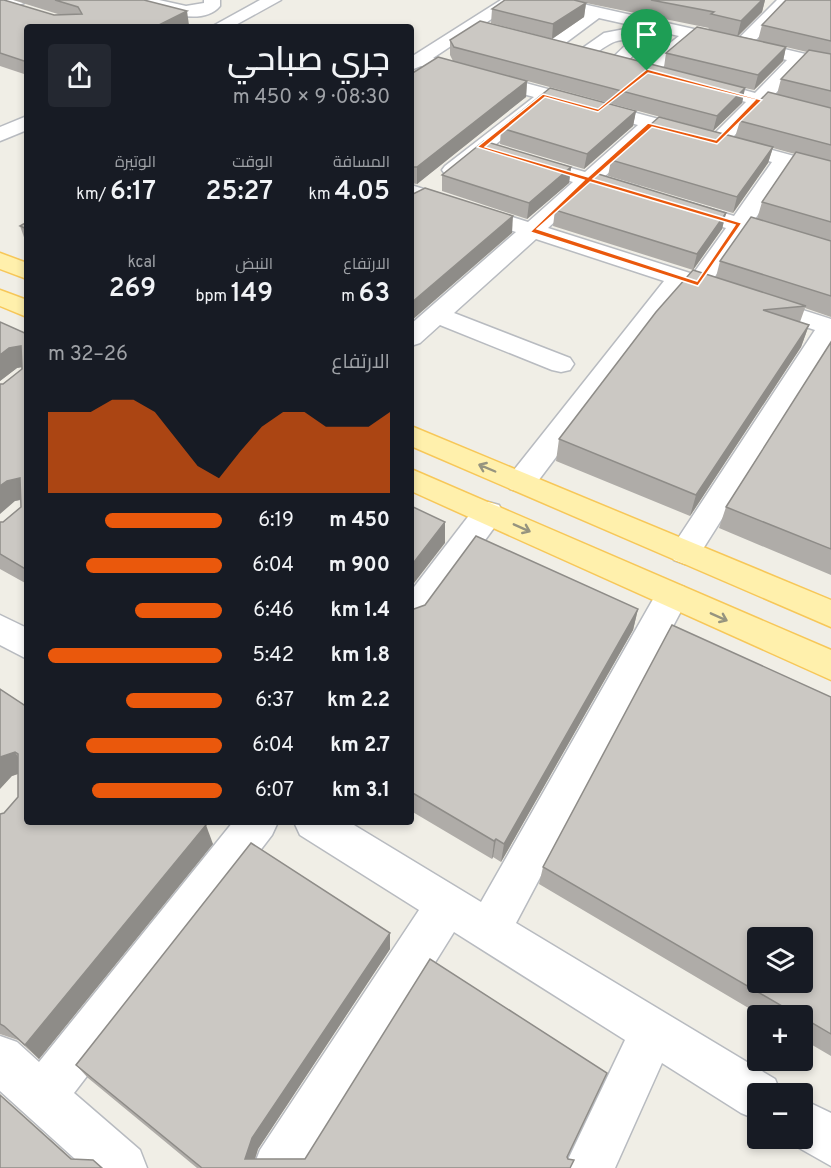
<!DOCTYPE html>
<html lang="ar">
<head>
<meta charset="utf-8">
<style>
  :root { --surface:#171b24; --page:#242831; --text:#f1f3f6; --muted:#9ea1a6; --accent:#ea580c }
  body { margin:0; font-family:Overpass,Cairo,sans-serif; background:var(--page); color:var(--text); direction:rtl; height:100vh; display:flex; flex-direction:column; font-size:22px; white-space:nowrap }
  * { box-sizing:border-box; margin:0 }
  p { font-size:20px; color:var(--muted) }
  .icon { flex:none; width:33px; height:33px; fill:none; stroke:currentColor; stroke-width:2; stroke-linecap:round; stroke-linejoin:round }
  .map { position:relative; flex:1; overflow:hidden; direction:ltr }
  .drawer { position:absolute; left:24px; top:24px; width:390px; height:801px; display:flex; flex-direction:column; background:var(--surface); border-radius:6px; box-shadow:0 3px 9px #0003; direction:rtl }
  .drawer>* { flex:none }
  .buttons { position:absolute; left:747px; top:927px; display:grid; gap:12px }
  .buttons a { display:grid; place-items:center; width:66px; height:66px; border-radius:6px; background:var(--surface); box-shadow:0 3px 9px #0003; font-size:30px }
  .pin { position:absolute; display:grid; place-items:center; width:51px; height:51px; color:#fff; margin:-62px -26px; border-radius:50% 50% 50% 0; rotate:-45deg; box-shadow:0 0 6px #0007 }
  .pin .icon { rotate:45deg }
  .round { display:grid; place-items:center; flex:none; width:63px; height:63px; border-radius:6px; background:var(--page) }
  .overview { display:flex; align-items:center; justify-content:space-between; height:102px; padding:0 24px }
  h1 { font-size:33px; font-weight:600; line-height:45px }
  .metrics { display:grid; grid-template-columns:repeat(3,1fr); gap:9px; height:102px; padding:6px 24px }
  .metrics div { display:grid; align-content:center }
  .metrics b { font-size:26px; font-weight:600 }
  .metrics small { font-size:16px; font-weight:400 }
  .metrics p { font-size:16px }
  .chart { height:168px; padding:12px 24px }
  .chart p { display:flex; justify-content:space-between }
  .chart svg { width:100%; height:108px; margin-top:6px; fill:var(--accent); opacity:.7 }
  ul { padding:0 24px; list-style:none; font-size:20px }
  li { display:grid; grid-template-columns:96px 72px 1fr; align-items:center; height:45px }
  li i { height:15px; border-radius:8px; background:var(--accent) }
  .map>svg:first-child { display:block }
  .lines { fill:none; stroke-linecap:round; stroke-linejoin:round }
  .minor-casing { stroke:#b8bbc0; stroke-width:3 }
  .major-casing { stroke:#f7c758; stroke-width:3 }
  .minor { fill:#fff; fill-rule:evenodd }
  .major { fill:#fff0ac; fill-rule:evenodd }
  .wall { fill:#afaca8; fill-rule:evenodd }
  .shaded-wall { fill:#8e8c88 }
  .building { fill:#cbc8c3; stroke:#8e8c88; stroke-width:1.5; fill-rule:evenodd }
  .oneway { stroke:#96947f }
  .route { fill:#ea580c; stroke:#fff; stroke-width:1.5; fill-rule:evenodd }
</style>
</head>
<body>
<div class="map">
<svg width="831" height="1168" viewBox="0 0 831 1168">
  <rect width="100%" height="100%" fill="#f0eee6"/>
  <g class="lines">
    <defs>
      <g id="minor">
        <polygon points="3,0 26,0 24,3 0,12 0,1"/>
        <path d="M134,0H159L186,6L204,3V0H220V6C202,28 158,10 136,3Z"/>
        <polygon points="260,0 281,0 232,27 211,27"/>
        <path d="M501,0H520L433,58L714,134L746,102L692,88L690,84L692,80L699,78L755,93L787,60L696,40L625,98H611L609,94L611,90L679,36L599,18L556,50L550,51L541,46L544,42L583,14L537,3L535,0H565L738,39L777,0H794L754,42L831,60V70L804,64L772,97L831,112V124L763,106L731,139L831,166V178L790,167L753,222L831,245V259L744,233L712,281L831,319V346L696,560L685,564L674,560L669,552L815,330L684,287L532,489L521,492L510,489L506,482L510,475L664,281L536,239L454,313L570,358L574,364L570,370L561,372L552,370L440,325L420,343L411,346V324L516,232L411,198V185L528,222L573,182L521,166L518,162L521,158L528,156L585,172L638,125L544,100L543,106L459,174H445L442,170L445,166L534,97L421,66L411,70V57ZM656,130L772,162L734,216L683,201L675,203L672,208L675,213L726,228L693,274L548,228L592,187L631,198L639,197L642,192L639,187L604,177Z"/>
        <path d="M625,29L638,32L649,39L622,67L616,68L607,63L630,41C612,35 599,55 583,59L574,54L604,33Z"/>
        <polygon points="27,116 27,130 0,141 0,127"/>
        <polygon points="488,502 499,505 503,513 499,521 423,625 411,629 411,591 477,505"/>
        <polygon points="672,583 684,587 689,596 516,923 775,1079 781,1094 758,1094 758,1120 741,1113 662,1063 615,1168 564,1168 625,1040 454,932 307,1168 253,1168 260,1150 419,910 300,835 294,822 349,822 481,902 660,587"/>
        <polygon points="0,615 27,628 27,659 0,645"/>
        <polygon points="233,822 278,822 272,835 74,1093 140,1150 147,1168 85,1168 0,1091 0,1036 17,1042 39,1062"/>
        <polygon points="802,1099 831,1113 831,1166 785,1140 802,1138"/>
      </g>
      <g id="major">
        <polygon points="0,253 27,263 27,279 0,269"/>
        <polygon points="0,290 27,300 27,317 0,306"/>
        <polygon points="411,426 831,600 831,627 411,446"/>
        <polygon points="411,469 831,650 831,680 411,491"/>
      </g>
    </defs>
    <use href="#minor" class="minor-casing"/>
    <use href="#major" class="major-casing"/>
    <use href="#minor" class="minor"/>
    <use href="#major" class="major"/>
  </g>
  <g class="wall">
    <polygon points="0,0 54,15 61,15 13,0 144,0 189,25 185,27 27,27 27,75 0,66"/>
    <path d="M505,0H765L762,12L738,36L758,40L762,25L831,0V317L805,308L800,322L809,325L801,347L690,516L556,461L559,439L693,270L553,226L555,210L726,213L722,229L693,270L716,277L720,261L757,219L762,202L795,154L773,148L768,163L733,213L608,176L611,160L705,129L453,61L450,55V40L664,67L666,53L708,29L709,28L586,3L584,17L552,39L491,23L492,9ZM786,47L807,52L781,79L777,94L740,121L735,137L713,131L742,103L745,88L754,90L783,61Z"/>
    <polygon points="411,74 527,81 526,97 417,184 411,183"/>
    <polygon points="636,111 633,126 584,169 500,144 501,128"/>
    <polygon points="571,167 569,183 527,219 442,191 442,175"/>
    <polygon points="27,222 27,244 26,243 20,226"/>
    <polygon points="0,322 27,334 27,584 0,569 0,522 3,522 21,507 21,500 15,501 3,384 22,369 22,367 17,368 0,381"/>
    <polygon points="831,342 831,575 719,528 726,507"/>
    <polygon points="638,609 633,630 501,862 493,857 492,859 411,811 411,610"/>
    <polygon points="0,689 213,844 39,1059 18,1040 0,1034 0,814 4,813 18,797 18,774 12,776"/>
    <polygon points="831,697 831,1056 802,1039 802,1016 762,1016 539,884 543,867"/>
    <polygon points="390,933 390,949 258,1149 255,1159 567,1157 570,1168 197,1168 88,1078 76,1065"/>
  </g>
  <g class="shaded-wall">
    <polygon points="762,0 765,0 762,12 737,37 741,21"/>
    <polygon points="586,3 584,17 552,39 553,24"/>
    <polygon points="187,11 189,25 185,27 155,27"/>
    <polygon points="786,47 783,61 754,90 758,75"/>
    <polygon points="527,81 526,97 417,184 417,167"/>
    <polygon points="745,88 742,103 713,131 717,116"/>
    <polygon points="636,111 633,126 584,169 587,154"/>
    <polygon points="773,147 768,163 733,213 737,197"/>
    <polygon points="571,167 569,183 527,219 529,203"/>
    <polygon points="726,213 722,229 693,270 697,254"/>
    <polygon points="513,216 512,233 411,321 411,303"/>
    <polygon points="809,325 801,347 690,516 696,495"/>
    <polygon points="21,346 27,366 17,368 0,381 0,355 9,348"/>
    <polygon points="20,478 27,498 15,501 0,514 0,486 7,481"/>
    <polygon points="445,522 445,543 411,587 411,566"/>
    <polygon points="638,609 633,630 501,862 504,844"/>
    <polygon points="15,752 26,771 12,776 0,789 0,757"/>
    <polygon points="206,825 213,844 39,1059 25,1045"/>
    <polygon points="496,839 493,857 492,859 494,841"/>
    <polygon points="390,933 390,949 258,1149 252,1168 245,1159 252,1138"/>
    <polygon points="0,1094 82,1168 71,1159"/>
  </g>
  <g class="building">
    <polygon points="0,0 4,0 54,15 82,14 78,7 55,0 144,0 187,11 155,27 27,27 27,62 0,53"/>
    <polygon points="505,0 574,0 586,3 553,24 492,9"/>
    <polygon points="651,0 762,0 741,21 711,14 714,12"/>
    <polygon points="786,0 831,0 831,41 762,25"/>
    <polygon points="480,21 745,88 717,116 454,47 450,40"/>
    <polygon points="697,27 786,47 758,75 666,53"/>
    <polygon points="809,50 831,54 831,91 781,79"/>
    <polygon points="438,57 527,81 417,167 411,167 411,74"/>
    <polygon points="550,88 636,111 587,154 501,128"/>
    <polygon points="768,92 831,108 831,145 740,121"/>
    <polygon points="659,117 773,147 737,197 611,160"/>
    <polygon points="484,141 571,167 529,203 442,175"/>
    <polygon points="796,152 831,161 831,222 762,202"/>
    <polygon points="595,173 726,213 697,254 555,210"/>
    <polygon points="425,188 513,216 411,303 411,195"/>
    <polygon points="751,217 831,241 831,296 720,261"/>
    <polygon points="27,222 27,229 20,226"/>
    <polygon points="693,270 806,306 763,310 809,325 696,495 559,439 656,312"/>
    <polygon points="0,322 27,334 27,570 0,554 0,522 3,522 21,507 20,478 7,481 0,486 0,384 3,384 22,369 21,346 9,348 0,355"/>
    <polygon points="831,342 831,549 726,507"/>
    <polygon points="411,506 445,522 411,566"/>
    <polygon points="476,536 638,609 504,844 496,839 494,841 411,792 411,610 425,605"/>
    <path d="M672,625L831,697V1034L802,1017V1016H799L543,867ZM758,938H802V982H758Z"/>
    <polygon points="0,689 27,707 27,822 201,822 206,825 25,1045 4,1026 0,1024 0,814 4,813 18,797 18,754 15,752 0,757"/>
    <polygon points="251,843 390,933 252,1138 245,1159 305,1159 430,959 607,1073 567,1157 568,1159 574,1160 570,1168 202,1168 76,1065"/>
    <polygon points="0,1095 71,1159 93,1160 102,1168 0,1168"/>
  </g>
  <defs><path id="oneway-shaft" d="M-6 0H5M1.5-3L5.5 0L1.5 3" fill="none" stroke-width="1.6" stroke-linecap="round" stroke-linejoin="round" transform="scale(1.5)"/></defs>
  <g class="oneway">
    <use href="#oneway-shaft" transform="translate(487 468) rotate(-157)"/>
    <use href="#oneway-shaft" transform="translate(522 528) rotate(24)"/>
    <use href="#oneway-shaft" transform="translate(719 617) rotate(24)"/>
  </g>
  <path class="route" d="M647,69L762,100L717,144L652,127L593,179L742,223L698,286L530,232L584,180L477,147L543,94L598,109ZM648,73L755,100L716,140L648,123L588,177L485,147L545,97L598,112ZM590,182L735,225L697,281L537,229Z"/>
</svg>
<div class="buttons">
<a><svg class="icon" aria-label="layers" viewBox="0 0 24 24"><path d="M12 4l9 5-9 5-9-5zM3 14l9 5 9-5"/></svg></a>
<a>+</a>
<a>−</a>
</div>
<div class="pin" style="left:647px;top:71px;background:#1e9e55"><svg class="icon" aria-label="arrive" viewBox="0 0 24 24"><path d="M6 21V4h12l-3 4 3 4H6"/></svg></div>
<section class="drawer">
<div class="overview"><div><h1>جري صباحي</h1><p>08:30 · 9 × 450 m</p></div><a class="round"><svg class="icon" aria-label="share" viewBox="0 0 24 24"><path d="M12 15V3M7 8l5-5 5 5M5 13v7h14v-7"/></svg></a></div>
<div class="metrics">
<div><p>المسافة</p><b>4.05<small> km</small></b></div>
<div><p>الوقت</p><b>25:27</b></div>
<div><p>الوتيرة</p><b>6:17<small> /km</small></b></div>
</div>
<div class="metrics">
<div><p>الارتفاع</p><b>63<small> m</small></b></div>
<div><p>النبض</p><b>149<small> bpm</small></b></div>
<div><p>kcal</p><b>269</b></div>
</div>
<div class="chart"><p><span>الارتفاع</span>26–32 m</p>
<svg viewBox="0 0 160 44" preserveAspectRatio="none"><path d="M0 44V11L10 11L20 11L30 6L40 6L50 11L60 22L70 33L80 38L90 27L100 17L110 11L120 11L130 17L140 17L150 17L160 11V44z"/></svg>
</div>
<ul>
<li><b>450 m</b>6:19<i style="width:67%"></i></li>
<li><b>900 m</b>6:04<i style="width:78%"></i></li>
<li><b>1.4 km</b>6:46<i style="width:50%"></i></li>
<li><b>1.8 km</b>5:42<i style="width:100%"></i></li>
<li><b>2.2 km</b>6:37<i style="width:55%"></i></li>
<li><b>2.7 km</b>6:04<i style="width:78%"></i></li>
<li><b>3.1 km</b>6:07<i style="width:75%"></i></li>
</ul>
</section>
</div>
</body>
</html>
